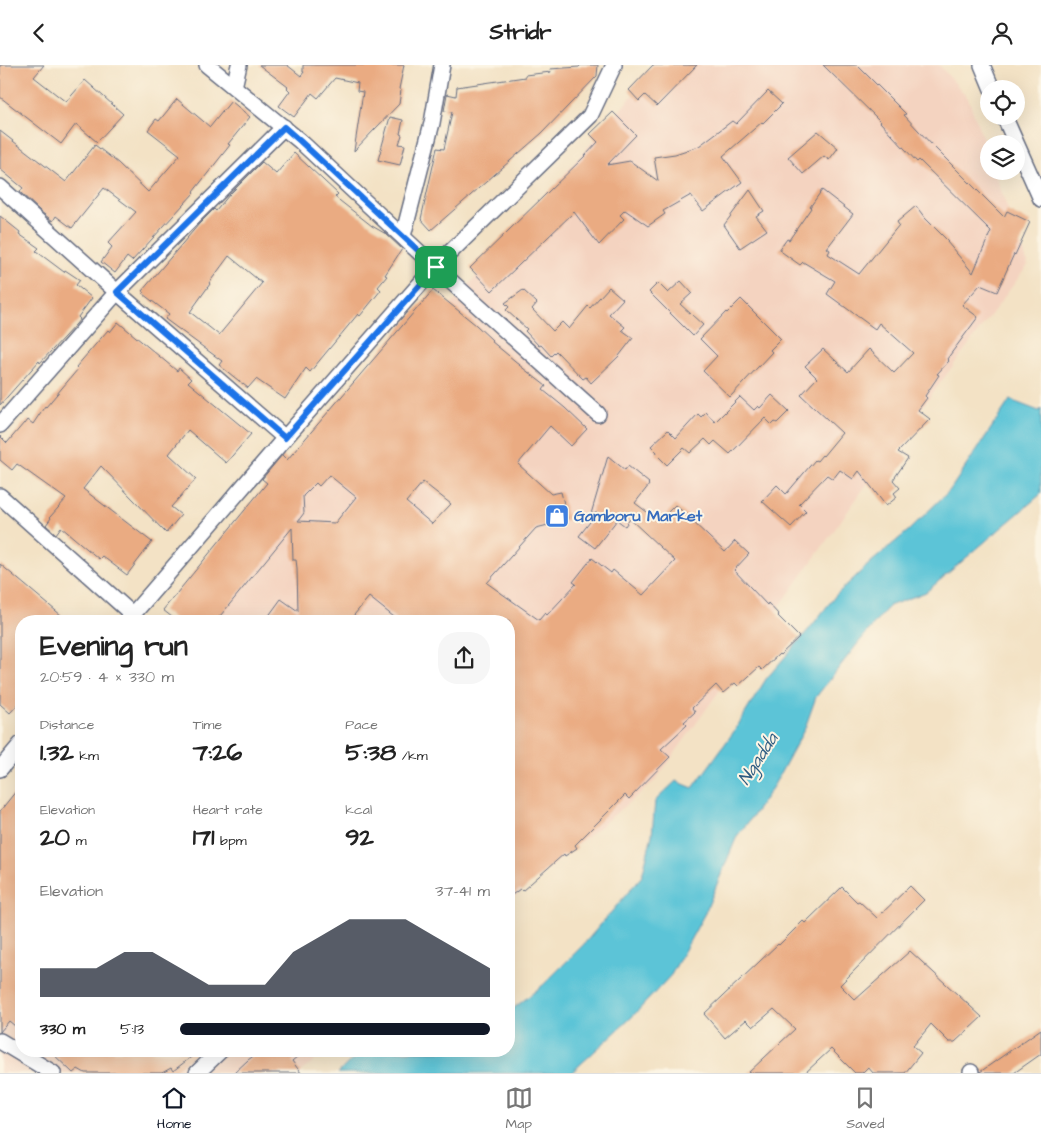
<!DOCTYPE html>
<html lang="en">
<head>
<meta charset="utf-8">
<style>
  :root { --surface:#fff; --page:#f6f6f6; --text:#222; --muted:#767676; --line:#e0e0e0; --accent:#111827 }
  body { margin:0; font-family:"Architects Daughter",sans-serif; background:var(--page); color:var(--text); height:100vh; display:flex; flex-direction:column; font-size:19px; white-space:nowrap }
  * { box-sizing:border-box; margin:0 }
  p { font-size:16px; color:var(--muted) }
  .icon { flex:none; width:28px; height:28px; fill:none; stroke:currentColor; stroke-width:2; stroke-linecap:round; stroke-linejoin:round }
  .map { position:relative; flex:1; overflow:hidden }
  .side { position:absolute; left:15px; top:550px; width:500px; height:442px; display:flex; flex-direction:column; background:var(--surface); border-radius:20px; box-shadow:0 5px 20px #0002 }
  .side>* { flex:none }
  .tools { position:absolute; left:980px; top:15px; display:grid; gap:10px }
  .tools a { display:grid; place-items:center; width:45px; height:45px; border-radius:50%; background:var(--surface); box-shadow:0 5px 20px #0002; font-size:25px }
  .pin { position:absolute; display:grid; place-items:center; width:42px; height:42px; color:#fff; margin:-21px; border-radius:10px; box-shadow:0 2px 8px #0006 }
  .round { display:grid; place-items:center; flex:none; width:52px; height:52px; border-radius:20px; background:var(--page) }
  .headline { display:flex; align-items:center; justify-content:space-between; height:85px; padding:0 25px }
  h1 { font-size:28px; font-weight:800; line-height:38px }
  .metrics { display:grid; grid-template-columns:repeat(3,1fr); gap:8px; height:85px; padding:5px 25px }
  .metrics div { display:grid; align-content:center }
  .metrics b { font-size:25px; font-weight:800 }
  .metrics small { font-size:14px; font-weight:400 }
  .metrics p { font-size:14px }
  .chart { height:140px; padding:10px 25px }
  .chart p { display:flex; justify-content:space-between }
  .chart svg { width:100%; height:90px; margin-top:5px; fill:var(--accent); opacity:.7 }
  ul { padding:0 25px; list-style:none; font-size:16px }
  li { display:grid; grid-template-columns:80px 60px 1fr; align-items:center; height:38px }
  li i { height:12px; border-radius:6px; background:var(--accent) }
  header { display:flex; justify-content:space-between; align-items:center; height:65px; padding:0 25px; background:var(--surface); font-size:22px; font-weight:800 }
  .tab-bar { display:flex; justify-content:space-around; align-items:center; height:70px; border-top:1px solid var(--line); background:var(--surface); font-size:14px; color:var(--muted) }
  .tab-bar a { display:grid; justify-items:center; gap:2px }
  .tab-bar .current { color:var(--accent) }
  .map>svg:first-child { display:block }
  .built { fill:#f4d3c0 }
  .water { fill:#5bc4d7; stroke:#3b7a9a }
  .building { fill:#eaab82; fill-rule:evenodd }
  .lines { fill:none; stroke-linecap:round; stroke-linejoin:round }
  .minor-casing { stroke:#676e82; stroke-width:18 }
  .minor { stroke:#fff; stroke-width:15 }
  .route-casing { stroke:#fff; stroke-width:10 }
  .route { stroke:#1a73e8; stroke-width:6 }
  .labels { text-anchor:middle; dominant-baseline:central; stroke-width:4; stroke-linejoin:round; paint-order:stroke }
  .shop-label { font-size:16px; font-weight:bold; fill:#366cbe; stroke:#fcf5e5; text-anchor:start }
  .water-label { font-size:18px; font-style:italic; fill:#2e5c82; stroke:#fcf5e5 }
</style>
</head>
<body>
<header><svg class="icon" aria-label="back" viewBox="0 0 24 24"><path d="M15 5l-7 7 7 7"/></svg>Stridr<svg class="icon" aria-label="person" viewBox="0 0 24 24"><circle cx="12" cy="8" r="4"/><path d="M4 21q1-7 8-7t8 7"/></svg></header>
<div class="map">
<svg width="1041" height="1008" viewBox="0 0 1041 1008">
  <rect width="100%" height="100%" fill="#fcf5e5"/>
  <filter id="ink" filterUnits="userSpaceOnUse"><feTurbulence type="fractalNoise" baseFrequency=".02" numOctaves="2"/><feDisplacementMap in="SourceGraphic" scale="10" xChannelSelector="R" yChannelSelector="G"/><feConvolveMatrix kernelMatrix="1 2 1 2 8 2 1 2 1" color-interpolation-filters="sRGB"/></filter>
  <filter id="wash" filterUnits="userSpaceOnUse"><feTurbulence type="fractalNoise" baseFrequency=".0096" numOctaves="4" result="noise"/><feDisplacementMap in="SourceGraphic" scale="20" xChannelSelector="R" yChannelSelector="G"/><feGaussianBlur stdDeviation="1.12" result="paint"/><feColorMatrix in="noise" values="0 0 0 0 0 0 0 0 0 0 0 0 0 0 0 0 0 1.4 0 .05"/><feComposite in="paint" operator="in"/></filter>
  <g filter="url(#wash)">
    <rect width="100%" height="100%" fill="#f3e2c5"/>
    <g class="built">
      <polygon points="659,0 939,0 968,33 989,91 989,106 994,106 1028,200 920,345 655,716 509,836 509,556 178,556"/>
      <polygon points="21,737 21,986 326,986 299,1008 0,1008 0,762"/>
    </g>
    <polygon class="water" points="1010,335 1039,346 1041,344 1041,429 926,527 889,541 855,582 816,632 805,663 774,720 753,751 737,771 705,848 671,910 632,952 571,1008 338,1008 348,998 368,986 509,986 509,943 514,943 543,920 584,879 642,811 652,770 655,736 676,716 693,723 735,665 766,614 810,563 836,530 870,498 908,466 950,425"/>
    <g id="blocks">
      <g class="building">
        <polygon points="0,0 44,0 34,12 66,37 85,15 123,49 97,77 76,59 61,79 0,32"/>
        <polygon points="259,0 287,0 301,11 304,7 303,7 303,0 404,0 399,24 401,25 399,39 354,86 363,27 357,26 358,18 335,13 318,33 312,28 294,52 279,41 290,26 287,23 288,22"/>
        <polygon points="581,0 598,0 597,11 542,68 431,165 421,154 437,83 444,84 452,47 444,46 447,29 456,31 457,22 525,12 525,10 551,7 550,4 579,2"/>
        <polygon points="653,0 697,0 657,41 645,30 639,36 629,25"/>
        <polygon points="823,0 857,0 906,49 904,50 933,81 1004,152 1007,146 1030,157 1015,190 1014,189 997,227 980,220 962,240 978,252 947,294 949,296 937,309 939,310 925,331 927,333 918,345 930,354 898,387 908,393 893,415 900,423 894,428 897,432 886,441 859,406 853,414 840,405 833,414 827,410 799,439 806,446 791,462 762,436 777,420 786,429 787,428 815,395 817,396 822,390 823,391 842,368 801,330 817,313 805,301 823,284 848,307 869,284 894,308 913,288 879,258 875,264 827,229 835,216 803,197 800,200 779,185 787,174 789,175 811,143 810,142 822,125 853,149 827,183 830,185 828,189 859,209 899,160 897,157 916,141 925,153 948,176 947,177 973,208 991,166 919,95 917,97 880,57 881,57"/>
        <polygon points="768,26 782,39 763,58 762,57 723,91 742,117 703,146 691,130 663,146 665,149 648,161 625,145 620,150 624,154 599,180 574,147 492,226 470,203 585,91 598,77 590,69 613,47 636,70 607,100 630,96 658,116 654,92 675,89 699,81 732,56 736,59"/>
        <polygon points="177,34 210,62 231,36 250,52 228,79 230,80 193,127 194,128 132,196 127,192 115,208 101,197 112,182 108,178 136,147 104,123 72,163 56,151 53,156 41,147 20,127 23,123 0,104 0,66 66,117 95,80 118,98 148,127 180,90 148,65 156,54 159,56"/>
        <polygon points="390,52 403,55 400,69 402,70 399,79 405,80 400,100 378,95"/>
        <polygon points="818,66 838,83 829,95 824,91 803,109 788,92"/>
        <path d="M294,88L338,129L335,132L372,161L386,169L402,184L385,210L387,211L378,222L381,225L360,251L358,249L310,307L306,303L285,334L256,314L248,323L219,300L222,296L165,254L169,249L143,229L144,227L142,226L199,159L214,144L216,146L229,130L262,97L276,109ZM229,191L262,218L219,270L190,247L210,219L209,218Z"/>
        <polygon points="750,125 764,146 756,151 767,165 740,183 724,160"/>
        <polygon points="0,151 20,167 19,169 39,183 36,186 64,207 65,205 80,215 76,220 92,233 78,252 80,254 76,259 40,298 39,296 0,340"/>
        <polygon points="681,216 692,228 680,239 703,260 693,271 649,227 658,218 668,228"/>
        <polygon points="609,222 623,234 609,249 625,262 622,265 633,273 619,291 591,318 586,312 583,314 556,286 551,291 541,280 539,281 525,266 527,264 506,245 509,242 505,238 523,225 537,238 532,244 553,266 562,257 569,264 588,241 590,243"/>
        <path d="M433,225L476,260L492,275L491,276L520,300H519L546,321L543,325L565,343L587,364L571,381L550,361L518,399L551,429L561,427L568,455L536,463L487,518L539,555L545,548L547,550L576,519L573,517L592,493L611,508L613,505L643,530L675,496L630,454L625,461L617,455L595,483L579,471L597,448L591,449L608,391L625,405L628,401L649,418L648,419L649,420L635,438L659,456L675,440L693,455L692,456L725,487L735,476L749,489L734,505L767,540L768,538L779,550L778,551L799,572L780,590L779,589L762,605L759,602L738,621L735,618L723,628L716,620L692,643L695,647L684,657L687,660L661,684L670,692L629,734L625,730L575,780L577,783L565,791L564,789L522,826L520,824L509,832V556H399L369,532L349,556H265L281,534L298,546L297,503L296,495H293L292,463L216,556H177L163,545L267,418L262,414L282,390L287,395ZM329,410L356,432L335,458L298,456L304,448L303,431L316,418L319,421ZM423,417L451,439L432,459L406,437Z"/>
        <polygon points="741,234 781,274 770,285 772,287 730,332 703,306 717,291 700,274 726,247 727,248"/>
        <polygon points="118,257 177,306 179,303 191,314 188,317 251,369 226,398 188,365 169,389 196,414 171,442 181,450 166,468 101,401 83,424 152,477 127,510 102,491 99,494 61,462 56,469 46,460 51,453 50,452 66,434 17,399 12,405 0,395 0,371 7,378 24,358 25,359 28,355 33,359 45,341 46,342 78,304 76,302 108,265 110,267"/>
        <polygon points="772,330 789,346 777,358 775,357 772,360 765,353 730,389 715,376 711,380 705,374 690,388 684,383 667,400 656,389 657,387 651,381 668,365 676,373 698,349 701,352 706,347 715,357 740,332 754,345 758,341 760,343"/>
        <polygon points="0,499 68,556 21,556 21,636 10,648 0,639"/>
        <polygon points="21,720 21,966 9,956 0,967 0,746"/>
        <polygon points="910,821 924,835 840,920 855,935 910,886 982,952 955,977 949,977 931,959 913,981 921,988 905,1008 873,1008 868,1002 862,1008 855,1008 831,984 805,1008 748,1008 795,964 774,944 753,962 746,955 725,973 704,949 778,879 779,880 803,856 805,858 842,822 857,837 859,836 877,853"/>
        <polygon points="1041,964 1041,989 1014,1008 980,1008 980,1007"/>
        <polygon points="50,986 199,986 173,1006 171,1003 162,1008 85,1008 78,1004 73,1008"/>
        <polygon points="260,986 304,986 292,996 301,1008 234,1008 248,995"/>
      </g>
    </g>
  </g>
  <g filter="url(#ink)">
    <use href="#blocks" fill-opacity="0" stroke="#676e82" stroke-width="1"/>
    <g class="lines">
      <defs>
        <g id="minor">
          <polyline points="207,0 300,76 435,202 598,349"/>
          <polyline points="982,0 992,24"/>
          <polyline points="234,22 239,0"/>
          <polyline points="1004,51 1041,134"/>
          <polyline points="0,122 117,227 285,373"/>
          <polyline points="403,171 432,58 442,0"/>
          <polyline points="0,360 117,227 284,62"/>
          <polyline points="0,431 133,550"/>
          <polyline points="127,556 285,373 435,202 590,51 614,0"/>
          <polyline points="0,704 21,679"/>
          <polyline points="0,976 53,1008"/>
          <polyline points="971,1007 971,1008"/>
          <polyline points="197,1008 220,986"/>
        </g>
      </defs>
      <use href="#minor" class="minor-casing"/>
      <use href="#minor" class="minor"/>
    </g>
  </g>
  <g class="lines" filter="url(#ink)">
    <defs>
      <polygon id="route" points="284,62 300,76 436,202 285,373 117,227"/>
    </defs>
    <use href="#route" class="route-casing"/>
    <use href="#route" class="route"/>
  </g>
  <defs>
    <symbol id="shop-square" viewBox="-11 -11 22 22"><rect x="-9" y="-9" width="18" height="18" rx="4" fill="#3f7fe0" stroke="#fcf5e5"/><path d="M-5-2.5h2.3a2.7 3.5 0 0 1 5.4 0H5L5.5 6h-11ZM-1.5-2.5h3a1.5 2.3 0 0 0-3 0Z" fill="#fff"/></symbol>
  </defs>
  <g fill-rule="evenodd">
    <use href="#shop-square" x="543" y="437" width="28" height="28"/>
  </g>
  <g class="labels">
    <g class="shop-label">
      <text x="574" y="451">Gamboru Market</text>
    </g>
    <g class="water-label">
      <text transform="translate(758 694) rotate(-57)">Ngadda</text>
    </g>
  </g>
</svg>
<div class="tools">
<a><svg class="icon" aria-label="locate" viewBox="0 0 24 24"><circle cx="12" cy="12" r="6"/><path d="M12 2v4M12 18v4M2 12h4M18 12h4"/></svg></a>
<a><svg class="icon" aria-label="layers" viewBox="0 0 24 24"><path d="M12 4l9 5-9 5-9-5zM3 14l9 5 9-5"/></svg></a>
</div>
<div class="pin" style="left:436px;top:202px;background:#1e9e55"><svg class="icon" aria-label="arrive" viewBox="0 0 24 24"><path d="M6 21V4h12l-3 4 3 4H6"/></svg></div>
<section class="side">
<div class="headline"><div><h1>Evening run</h1><p>20:59 · 4 × 330 m</p></div><a class="round"><svg class="icon" aria-label="share" viewBox="0 0 24 24"><path d="M12 15V3M7 8l5-5 5 5M5 13v7h14v-7"/></svg></a></div>
<div class="metrics">
<div><p>Distance</p><b>1.32<small> km</small></b></div>
<div><p>Time</p><b>7:26</b></div>
<div><p>Pace</p><b>5:38<small> /km</small></b></div>
</div>
<div class="metrics">
<div><p>Elevation</p><b>20<small> m</small></b></div>
<div><p>Heart rate</p><b>171<small> bpm</small></b></div>
<div><p>kcal</p><b>92</b></div>
</div>
<div class="chart"><p><span>Elevation</span>37–41 m</p>
<svg viewBox="0 0 160 44" preserveAspectRatio="none"><path d="M0 44V30L10 30L20 30L30 22L40 22L50 30L60 38L70 38L80 38L90 22L100 14L110 6L120 6L130 6L140 14L150 22L160 30V44z"/></svg>
</div>
<ul>
<li><b>330 m</b>5:13<i style="width:100%"></i></li>
</ul>
</section>
</div>
<nav class="tab-bar">
<a class="current"><svg class="icon" aria-label="home" viewBox="0 0 24 24"><path d="M3 11l9-7 9 7M6 9v11h12V9"/></svg>Home</a>
<a><svg class="icon" aria-label="map" viewBox="0 0 24 24"><path d="M3 6l6-2 6 2 6-2v14l-6 2-6-2-6 2zM9 4v14M15 6v14"/></svg>Map</a>
<a><svg class="icon" aria-label="saved" viewBox="0 0 24 24"><path d="M7 4h10v16l-5-4-5 4z"/></svg>Saved</a>
</nav>
</body>
</html>
